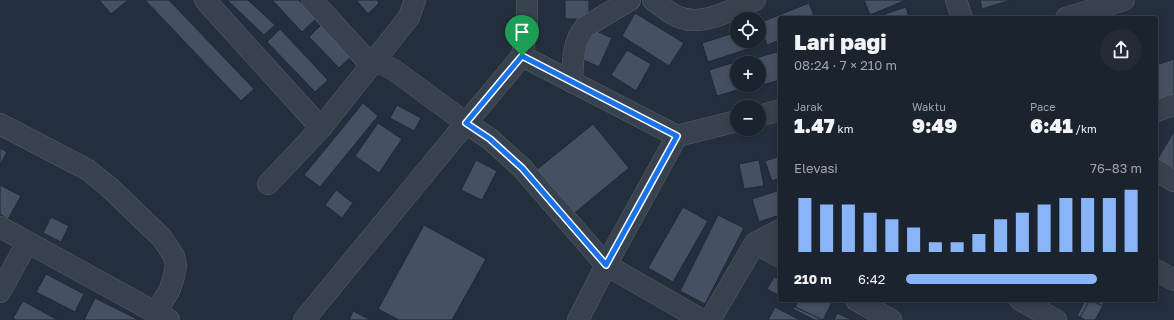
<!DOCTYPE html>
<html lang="id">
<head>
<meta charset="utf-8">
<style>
  :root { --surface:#1b232e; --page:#242b36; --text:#f1f3f6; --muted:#a0a4aa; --line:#39404a; --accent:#8ab4f8 }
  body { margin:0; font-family:"Golos Text",sans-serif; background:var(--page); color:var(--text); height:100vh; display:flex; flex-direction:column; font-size:15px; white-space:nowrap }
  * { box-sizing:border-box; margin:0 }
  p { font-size:13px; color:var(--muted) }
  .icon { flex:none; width:22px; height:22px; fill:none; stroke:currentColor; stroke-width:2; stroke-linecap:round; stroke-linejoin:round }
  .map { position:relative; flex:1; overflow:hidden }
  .side { position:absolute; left:778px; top:16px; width:380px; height:286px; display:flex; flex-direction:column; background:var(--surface); border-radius:4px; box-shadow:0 2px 6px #0003,0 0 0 1px var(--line) }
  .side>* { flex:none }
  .buttons { position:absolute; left:730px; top:12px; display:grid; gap:8px }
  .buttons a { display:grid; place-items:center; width:36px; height:36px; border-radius:50%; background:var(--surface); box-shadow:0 2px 6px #0003,0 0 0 1px var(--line); font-size:20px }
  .pin { position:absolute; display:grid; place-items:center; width:34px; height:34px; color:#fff; margin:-41px -17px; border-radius:50% 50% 50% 0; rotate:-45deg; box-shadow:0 0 4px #0007 }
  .pin .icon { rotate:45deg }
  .round { display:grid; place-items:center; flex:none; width:42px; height:42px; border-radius:21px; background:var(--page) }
  .overview { display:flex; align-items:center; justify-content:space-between; height:68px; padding:0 16px }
  h1 { font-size:22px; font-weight:800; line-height:30px }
  .figures { display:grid; grid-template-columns:repeat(3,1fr); gap:6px; height:68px; padding:4px 16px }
  .figures div { display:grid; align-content:center }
  .figures b { font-size:20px; font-weight:800 }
  .figures small { font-size:11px; font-weight:400 }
  .figures p { font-size:11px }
  .chart { height:112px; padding:8px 16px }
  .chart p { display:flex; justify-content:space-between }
  .chart svg { width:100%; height:72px; margin-top:4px; stroke:var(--accent); stroke-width:6 }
  ul { padding:0 16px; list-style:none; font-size:13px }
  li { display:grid; grid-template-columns:64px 48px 1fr; align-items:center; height:30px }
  li i { height:10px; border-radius:5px; background:var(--accent) }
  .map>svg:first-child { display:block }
  .building { fill:#455162; stroke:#1f2835 }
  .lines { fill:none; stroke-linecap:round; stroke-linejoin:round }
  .minor-casing { stroke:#565f6c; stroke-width:22 }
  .minor { stroke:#38414e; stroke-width:21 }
  .route-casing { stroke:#fff; stroke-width:8 }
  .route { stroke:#1a73e8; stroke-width:5 }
</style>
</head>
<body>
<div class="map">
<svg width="1174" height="320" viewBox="0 0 1174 320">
  <rect width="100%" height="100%" fill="#242f3e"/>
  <g class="building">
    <polygon points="99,0 128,0 111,14"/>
    <polygon points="145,0 169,0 254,89 241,101"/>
    <polygon points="227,0 248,0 275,25 264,35"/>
    <polygon points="272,0 299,0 316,19 302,32"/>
    <polygon points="356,0 377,0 379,3 368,14"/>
    <rect x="565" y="0" width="24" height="19"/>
    <polygon points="864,0 906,0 870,15"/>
    <polygon points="980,0 1011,0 982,9"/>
    <polygon points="809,3 815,18 780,18 780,40 767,45 759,23"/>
    <polygon points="906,7 909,18 887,18 885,14"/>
    <polygon points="635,13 684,43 669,66 622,36"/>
    <polygon points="323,23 353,55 339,68 309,37"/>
    <polygon points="590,28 612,38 599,67 577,57"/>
    <polygon points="280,29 328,80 315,92 267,42"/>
    <polygon points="737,32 737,41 759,41 760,45 708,62 702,43"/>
    <polygon points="627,50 651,64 636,91 611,75"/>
    <polygon points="780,51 780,80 759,86 759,63 753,63 752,59"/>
    <polygon points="1174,59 1174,98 1156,104 1156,65"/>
    <polygon points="742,60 743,63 737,63 737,85 750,86 717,96 709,70"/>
    <polygon points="363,103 378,116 320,187 304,175"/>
    <polygon points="397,105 421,118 414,131 390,118"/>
    <polygon points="378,123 402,139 379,173 355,156"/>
    <polygon points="593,124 629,168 571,216 535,171"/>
    <polygon points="1173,133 1174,134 1174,172 1156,162"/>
    <polygon points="0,148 7,152 0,165"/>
    <polygon points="780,156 780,178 772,181 765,161"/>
    <polygon points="476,160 497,171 482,200 461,190"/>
    <polygon points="759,160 764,186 744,189 739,164"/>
    <polygon points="0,185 21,196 8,219 0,214"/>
    <polygon points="336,190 353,203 342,218 325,205"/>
    <polygon points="780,190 780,215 759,222 752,199"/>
    <polygon points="683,207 708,221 673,282 648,268"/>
    <polygon points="718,215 744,228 705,304 680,291"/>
    <polygon points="51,217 69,226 61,242 43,233"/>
    <polygon points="424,225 486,259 452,320 399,320 378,309"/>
    <polygon points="46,274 84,294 75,312 36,292"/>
    <polygon points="774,277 780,280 780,296 767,289"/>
    <polygon points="95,298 139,320 84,320"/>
    <polygon points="798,300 834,300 824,320 814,320 793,309"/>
    <polygon points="799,300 833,300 823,320 795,307"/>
    <polygon points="1085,300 1105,300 1096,320 1086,320 1077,316"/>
    <polygon points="1090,300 1103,306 1095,320 1085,320 1080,317"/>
    <polygon points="23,301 58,320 16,320 13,318"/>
    <polygon points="775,307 800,320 768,320"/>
    <polygon points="353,311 371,320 349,320"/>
    <polygon points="837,313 852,320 834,320"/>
  </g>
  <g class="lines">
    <defs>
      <g id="minor">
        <polyline points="205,0 321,128"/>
        <polyline points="312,0 371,65 409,17 415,0"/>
        <polyline points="527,0 527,28 522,56 677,136 737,121"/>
        <path d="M653,0C660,5 668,12 676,16C702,28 730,10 755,0"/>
        <polyline points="956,0 962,18"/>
        <polyline points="1066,18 1124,0"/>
        <path d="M572,82C573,62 572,43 585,27L630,0"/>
        <polyline points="1156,111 1174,105"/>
        <polyline points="759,116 780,110"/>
        <polyline points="0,124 88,170 109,187 162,238 174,256 176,266 173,280 169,291 156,312"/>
        <polyline points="1156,170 1174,181"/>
        <polyline points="268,184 321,128 371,65 378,62 394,70 466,123 522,56"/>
        <polyline points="0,227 169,320"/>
        <polyline points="755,243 780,257"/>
        <polyline points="1156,270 1174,280"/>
        <polyline points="0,292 27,243"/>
        <polyline points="856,300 891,320"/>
        <polyline points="1020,300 1056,320"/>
        <polyline points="304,320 466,123 490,139 522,168 606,265 702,320"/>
        <polyline points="578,320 606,265 677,136"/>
        <polyline points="710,320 755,243 780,230"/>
      </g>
    </defs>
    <use href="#minor" class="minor-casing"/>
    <use href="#minor" class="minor"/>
  </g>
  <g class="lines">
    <defs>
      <polygon id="route" points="522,56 677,136 606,265 522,168 490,139 466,123"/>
    </defs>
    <use href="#route" class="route-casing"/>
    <use href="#route" class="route"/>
  </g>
</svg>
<div class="buttons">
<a><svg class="icon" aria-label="locate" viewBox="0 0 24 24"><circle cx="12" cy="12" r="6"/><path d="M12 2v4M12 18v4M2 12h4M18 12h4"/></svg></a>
<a>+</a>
<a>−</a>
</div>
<div class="pin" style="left:522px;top:56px;background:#1e9e55"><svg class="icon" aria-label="arrive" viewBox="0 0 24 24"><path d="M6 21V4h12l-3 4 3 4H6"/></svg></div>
<section class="side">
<div class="overview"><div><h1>Lari pagi</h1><p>08:24 · 7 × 210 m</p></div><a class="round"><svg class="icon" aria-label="share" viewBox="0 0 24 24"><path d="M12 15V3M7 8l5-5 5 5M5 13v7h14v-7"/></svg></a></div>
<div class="figures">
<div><p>Jarak</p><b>1.47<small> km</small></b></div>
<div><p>Waktu</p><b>9:49</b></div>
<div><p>Pace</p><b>6:41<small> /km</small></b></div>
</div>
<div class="chart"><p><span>Elevasi</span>76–83 m</p>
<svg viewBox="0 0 160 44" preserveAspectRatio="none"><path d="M5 44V11M15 44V15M25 44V15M35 44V20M45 44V24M55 44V29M65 44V38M75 44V38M85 44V33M95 44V24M105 44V20M115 44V15M125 44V11M135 44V11M145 44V11M155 44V6"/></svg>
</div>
<ul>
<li><b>210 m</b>6:42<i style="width:81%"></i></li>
</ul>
</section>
</div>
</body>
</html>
